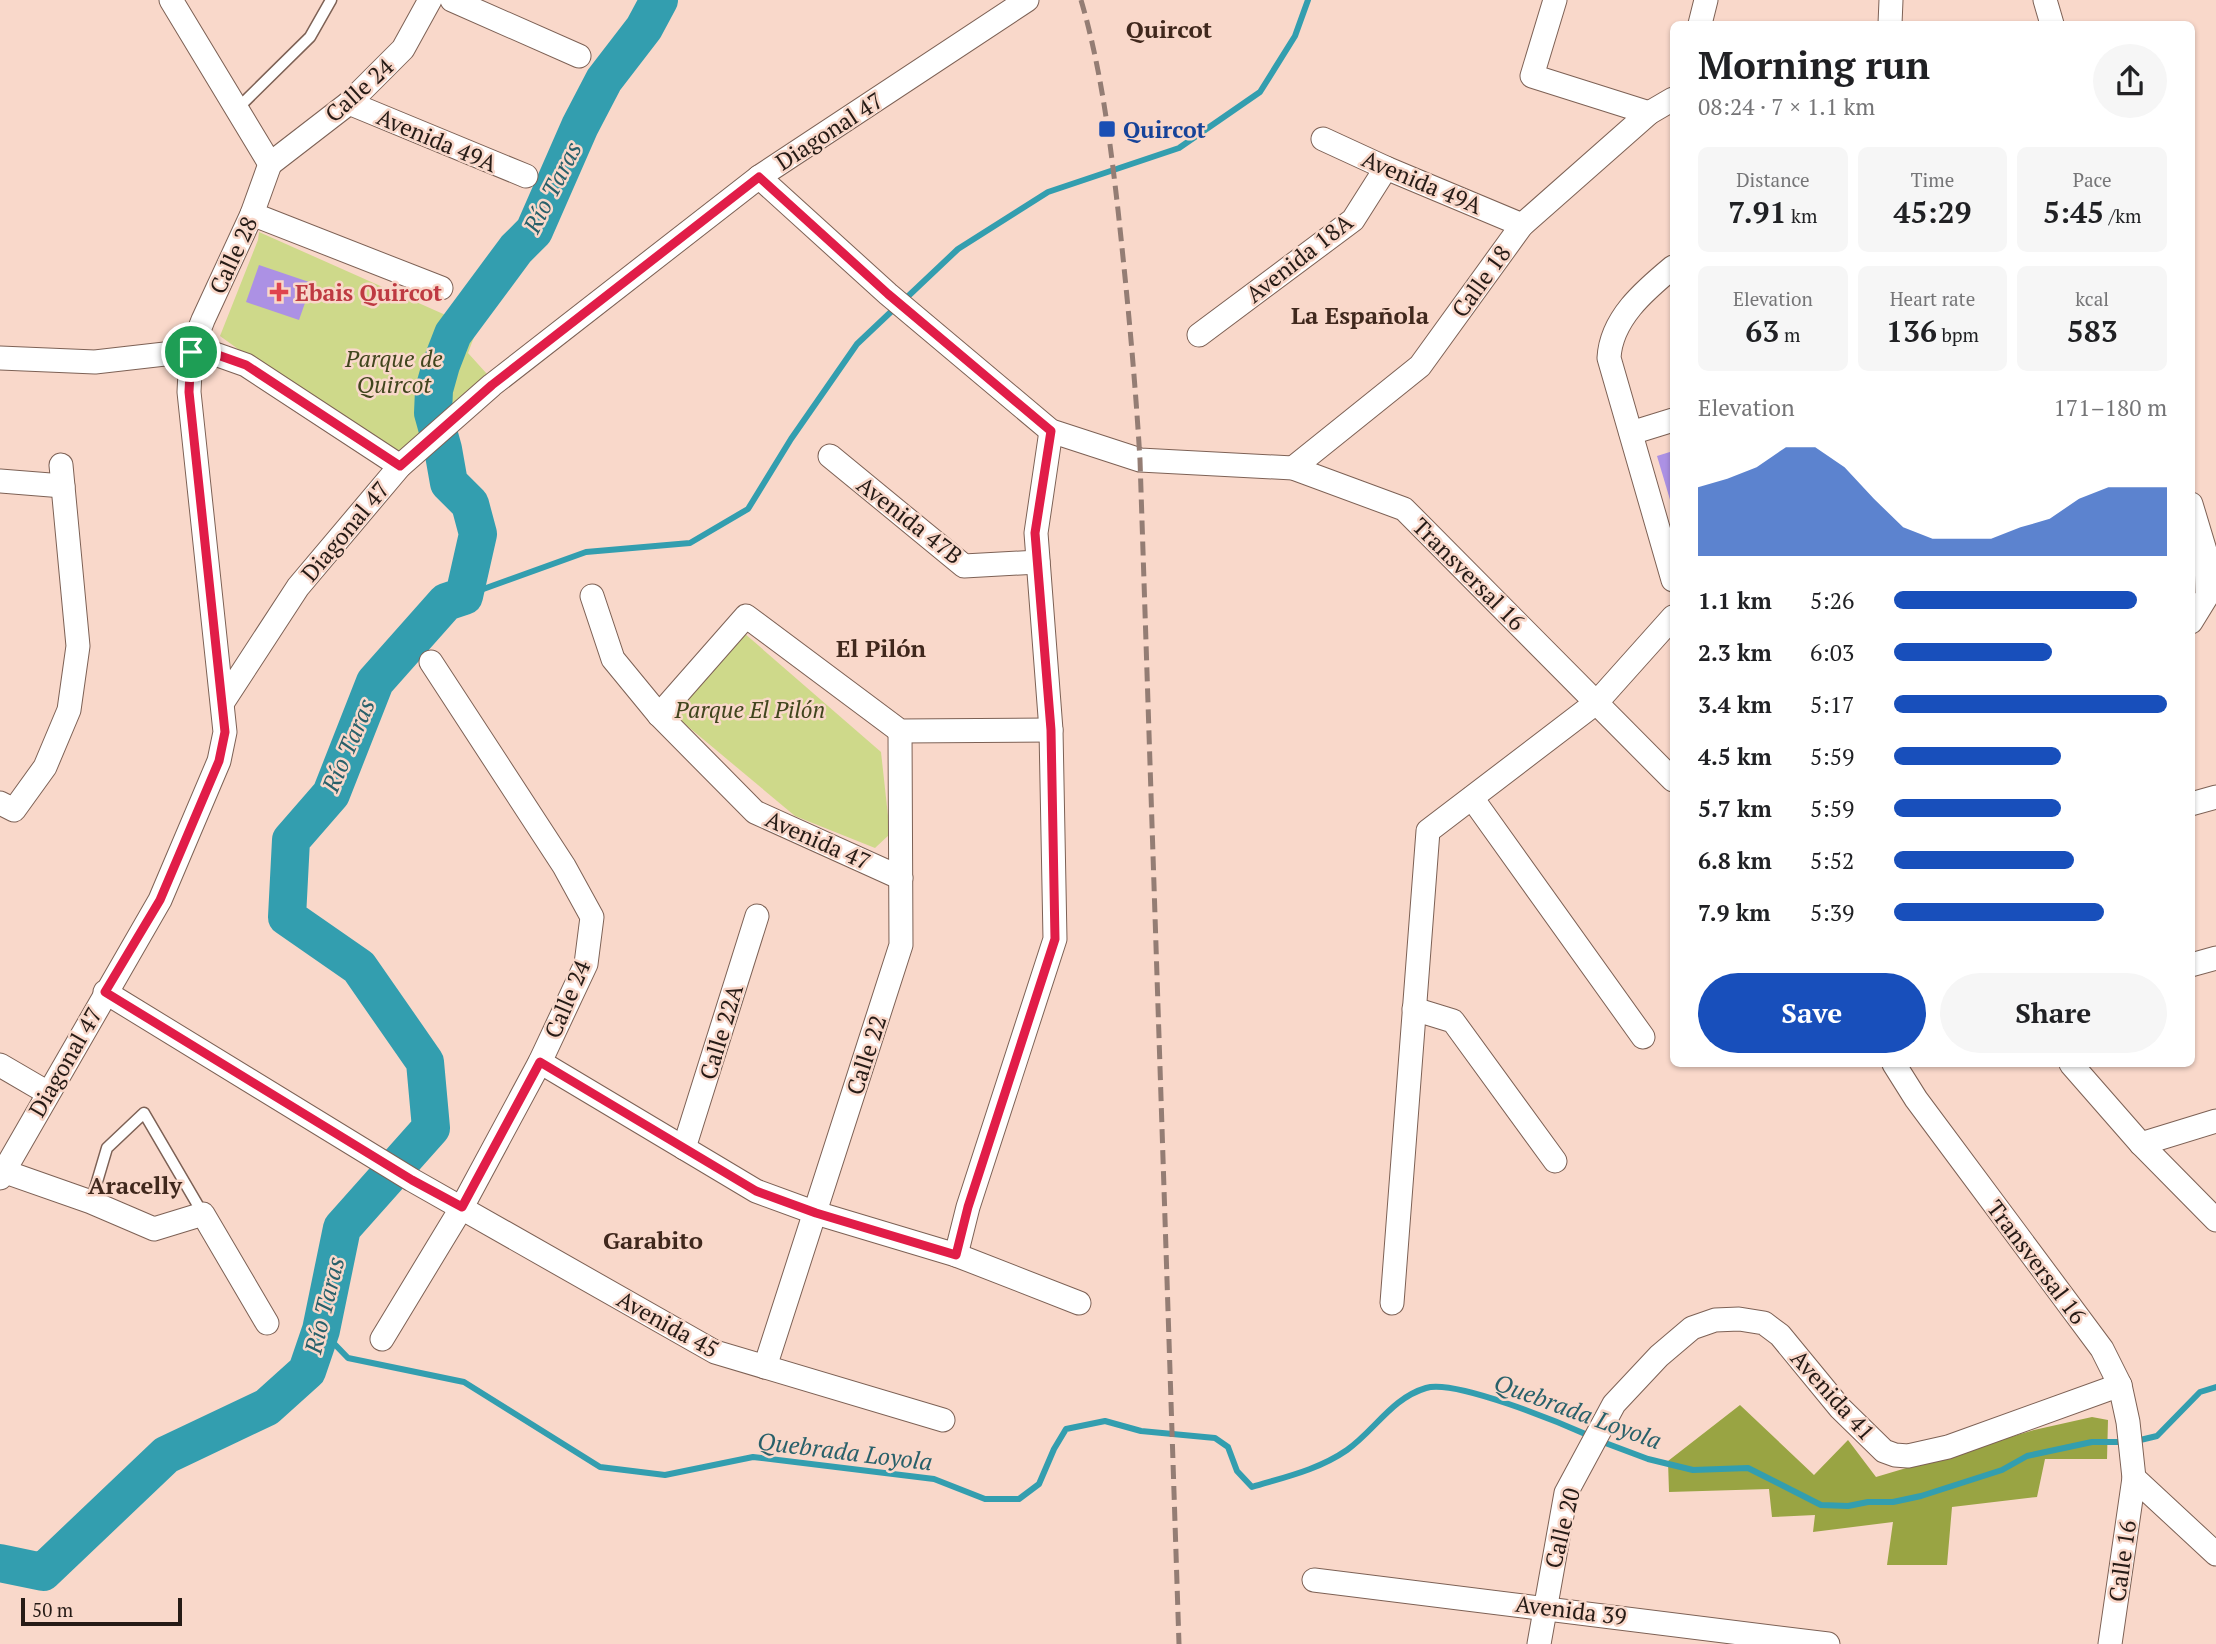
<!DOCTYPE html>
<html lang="en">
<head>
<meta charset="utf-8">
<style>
  :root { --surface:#fff; --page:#f6f6f6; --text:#202124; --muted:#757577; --accent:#184fbb }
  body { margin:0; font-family:"PT Serif",serif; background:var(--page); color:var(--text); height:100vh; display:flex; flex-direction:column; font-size:26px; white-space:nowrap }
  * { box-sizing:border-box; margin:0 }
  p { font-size:23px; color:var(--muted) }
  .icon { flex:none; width:38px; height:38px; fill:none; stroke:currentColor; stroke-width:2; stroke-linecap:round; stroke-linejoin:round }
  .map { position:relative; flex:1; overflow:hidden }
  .details { position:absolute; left:1670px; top:21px; width:525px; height:1046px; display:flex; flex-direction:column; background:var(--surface); border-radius:10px; box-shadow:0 2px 5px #0004 }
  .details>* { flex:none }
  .scale { position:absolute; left:21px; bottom:18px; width:161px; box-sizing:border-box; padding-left:7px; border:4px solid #261b16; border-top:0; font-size:19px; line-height:24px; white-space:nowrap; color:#261b16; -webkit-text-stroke:5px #f9d8ca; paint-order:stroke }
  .pin { position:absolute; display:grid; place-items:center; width:60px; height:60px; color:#fff; margin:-30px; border:4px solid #fff; border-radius:50%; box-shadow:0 2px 7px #0007 }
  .round { display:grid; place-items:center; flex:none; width:74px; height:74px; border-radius:37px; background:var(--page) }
  .headline { display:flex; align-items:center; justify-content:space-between; height:119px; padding:0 28px }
  h1 { font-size:38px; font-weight:600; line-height:52px }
  .figures { display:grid; grid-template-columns:repeat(3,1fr); gap:10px; height:119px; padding:7px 28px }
  .figures div { display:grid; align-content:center; border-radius:10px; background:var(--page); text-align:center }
  .figures b { font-size:30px; font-weight:600 }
  .figures small { font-size:19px; font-weight:400 }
  .figures p { font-size:19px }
  .chart { height:196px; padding:14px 28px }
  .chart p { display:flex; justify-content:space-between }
  .chart svg { width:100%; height:126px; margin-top:7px; fill:var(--accent); opacity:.7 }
  .action { display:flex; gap:14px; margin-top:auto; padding:14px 28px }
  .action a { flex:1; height:80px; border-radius:42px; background:var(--accent); color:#fff; font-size:28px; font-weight:600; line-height:80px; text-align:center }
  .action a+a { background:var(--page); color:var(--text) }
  ul { padding:0 28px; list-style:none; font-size:23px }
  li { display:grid; grid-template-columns:112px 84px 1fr; align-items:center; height:52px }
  li i { height:18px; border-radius:9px; background:var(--accent) }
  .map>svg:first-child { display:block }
  .green { fill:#ced98a }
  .forest { fill:#99a443 }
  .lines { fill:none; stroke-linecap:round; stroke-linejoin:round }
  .stream { stroke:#339eaf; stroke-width:6 }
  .river { stroke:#339eaf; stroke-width:38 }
  .building { fill:#ac91e4 }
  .lane-casing { stroke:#7d6155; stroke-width:13 }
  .street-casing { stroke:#7d6155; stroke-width:25 }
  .lane { stroke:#fff; stroke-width:10 }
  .street { stroke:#fff; stroke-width:23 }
  .rail { stroke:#947d74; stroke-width:5; stroke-dasharray:14 7; stroke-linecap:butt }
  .route-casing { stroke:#fff; stroke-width:14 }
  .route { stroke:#e11d48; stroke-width:9 }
  .transit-dot { fill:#1a4fb4; stroke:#f9d8ca; stroke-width:2.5 }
  .health-dot { fill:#e0444e; stroke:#f9d8ca; stroke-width:2.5 }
  .labels { text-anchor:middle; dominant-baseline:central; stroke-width:5; stroke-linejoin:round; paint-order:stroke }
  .street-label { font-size:23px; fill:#261b16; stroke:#f9d8ca }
  .transit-label { font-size:23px; font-weight:bold; fill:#164399; stroke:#f9d8ca; text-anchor:start }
  .health-label { font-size:23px; font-weight:bold; fill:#be3a42; stroke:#f9d8ca; text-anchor:start }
  .park-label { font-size:23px; font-style:italic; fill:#40451d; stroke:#f9d8ca }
  .neighbourhood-label { font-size:24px; font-weight:bold; fill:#40281d; stroke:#f9d8ca }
  .water-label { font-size:24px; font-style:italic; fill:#28606a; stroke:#f9d8ca }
</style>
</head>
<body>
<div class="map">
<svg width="2216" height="1644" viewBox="0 0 2216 1644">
  <rect width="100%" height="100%" fill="#f9d8ca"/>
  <g class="green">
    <polygon points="259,232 477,329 468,353 487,374 400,466 220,336 258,240"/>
    <polygon points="744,633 881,752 890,834 875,848 795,816 673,714"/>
  </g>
  <polygon class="forest" points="1740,1405 1814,1475 1848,1440 1876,1477 2034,1430 2092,1417 2108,1420 2107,1459 2045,1459 2037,1497 1952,1507 1947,1565 1887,1565 1893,1522 1813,1532 1815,1515 1772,1517 1769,1489 1669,1492 1668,1461"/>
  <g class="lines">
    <g class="stream">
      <polyline points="903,301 958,249 1048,192 1179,148 1260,92 1295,36 1308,0"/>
      <polyline points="464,596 586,552 690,543 748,509 791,439 857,344 895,308"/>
      <path d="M321,1330L348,1358L464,1382L600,1467L665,1475L753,1457L934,1479L985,1499H1019L1039,1484L1054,1449L1066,1429L1105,1421L1141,1431L1215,1438L1228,1447L1237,1471L1252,1487C1285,1477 1318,1470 1347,1450C1375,1430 1392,1398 1426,1388C1455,1379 1561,1423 1590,1436"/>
      <polyline points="1600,1441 1648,1459 1693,1470 1748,1468 1821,1505 1848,1506 1868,1502 1893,1502 1921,1496 2002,1470 2027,1456 2092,1442 2125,1442"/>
      <polyline points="2136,1441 2157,1436 2200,1392 2216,1387"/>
    </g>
    <polyline class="river" points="0,1563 43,1572 166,1455 267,1407 307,1371 321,1330 342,1228 431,1128 425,1062 359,967 287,917 291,840 331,794 375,682 446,602 464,596 478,534 470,504 449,483 443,449 433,413 434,390 441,365 453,334 516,249 534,231 580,126 604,80 644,28 659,0"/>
  </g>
  <g class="building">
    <polygon points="259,265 312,283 299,320 246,302"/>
    <polygon points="1673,451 1673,502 1671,503 1657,456"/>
  </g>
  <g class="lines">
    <defs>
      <g id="lane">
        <polyline points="237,109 310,37 331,0"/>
        <polyline points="91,1202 107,1148 144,1113 203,1214"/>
      </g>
      <g id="street">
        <polyline points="171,0 270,164"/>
        <polyline points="452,0 579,56"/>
        <polyline points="1555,0 1532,76 1649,113"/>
        <polyline points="2045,0 2052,24"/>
        <polyline points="1700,24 1706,0"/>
        <polyline points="1890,24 1891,0"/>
        <polyline points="349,103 526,176"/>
        <polyline points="1323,139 1386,168 1522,225"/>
        <polyline points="270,164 349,103 403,49 430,0"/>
        <polyline points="759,177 888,294 1051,431 1140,460 1293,468 1404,509 1673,780"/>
        <polyline points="252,214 441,288"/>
        <path d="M1673,267C1644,291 1611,319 1609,358L1673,580"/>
        <polyline points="1199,335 1353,220 1386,168"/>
        <polyline points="0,358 95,362 191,351 215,354 246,365 400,466"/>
        <polyline points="1631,433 1673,420"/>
        <polyline points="830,456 964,566 1038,562"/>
        <polyline points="1293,468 1420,366 1522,225 1649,113 1673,99"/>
        <polyline points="0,481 63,486"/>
        <polyline points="2191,504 2206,554 2207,596 2191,622"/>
        <polyline points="592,596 613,659 659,715 755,812 901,878"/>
        <polyline points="223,702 298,587 400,466 492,385 759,177 1027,0"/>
        <polyline points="659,715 746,616 900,731 1051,730"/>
        <polyline points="1472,798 1643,1037"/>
        <polyline points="0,803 14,810 45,767 69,710 78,646 61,465"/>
        <polyline points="2191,804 2216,797"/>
        <polyline points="2191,965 2216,958"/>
        <polyline points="105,992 412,1180 715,1352 943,1420"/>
        <polyline points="1414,1009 1453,1021 1555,1161"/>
        <polyline points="540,1062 756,1191 816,1213 956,1255 1079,1303"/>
        <polyline points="1894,1064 1916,1099 2102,1349 2120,1385 2128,1422 2134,1478 2110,1644"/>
        <polyline points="2071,1064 2141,1144 2216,1220"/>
        <polyline points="0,1065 48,1093"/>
        <polyline points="2141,1144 2216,1121"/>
        <polyline points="684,1148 757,916"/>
        <polyline points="3,1171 91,1202 154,1229 203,1214 267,1323"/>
        <polyline points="0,1178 160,900 219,761 225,732 189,392 191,351 203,320 252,214 270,164"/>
        <polyline points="956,1255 968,1207 1055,939 1051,730 1036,533 1051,431"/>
        <polyline points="1392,1303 1428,831 1597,702 1673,617"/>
        <polyline points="382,1339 462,1207 540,1062 586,964 592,917 564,866 431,662"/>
        <polyline points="765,1367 901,945 900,731"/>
        <polyline points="2134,1478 2216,1554"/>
        <polyline points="1314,1580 1828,1644"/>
        <polyline points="1539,1644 1566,1493 1614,1404 1659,1356 1692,1328 1715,1320 1739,1319 1764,1323 1780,1335 1840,1408 1884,1451 1895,1455 1908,1456 1948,1447 2120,1385"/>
      </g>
    </defs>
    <use href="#lane" class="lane-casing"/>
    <use href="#street" class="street-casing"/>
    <use href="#lane" class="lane"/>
    <use href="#street" class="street"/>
    <path class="rail" d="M1081,0C1101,68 1110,140 1118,210C1127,293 1135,376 1140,460L1179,1644"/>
  </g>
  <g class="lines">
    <defs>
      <polygon id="route" points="759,177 888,294 1051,431 1035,533 1051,730 1055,939 968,1207 956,1255 816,1213 756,1191 540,1062 462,1207 412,1180 105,992 160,900 219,761 225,732 189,392 191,352 215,354 246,365 400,466 492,385"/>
    </defs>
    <use href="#route" class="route-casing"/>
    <use href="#route" class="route"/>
  </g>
  <rect class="transit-dot" x="1098" y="120" width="18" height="18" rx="3.5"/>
  <path class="health-dot" d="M275.5 281.5h7v7h7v7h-7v7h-7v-7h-7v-7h7z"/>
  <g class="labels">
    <g class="street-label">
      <text transform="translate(359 90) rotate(-42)">Calle 24</text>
      <text transform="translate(829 131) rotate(-33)">Diagonal 47</text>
      <text transform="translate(437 140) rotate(23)">Avenida 49A</text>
      <text transform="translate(1422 182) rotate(23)">Avenida 49A</text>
      <text transform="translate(233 255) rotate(-65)">Calle 28</text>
      <text transform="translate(1299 258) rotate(-38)">Avenida 18A</text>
      <text transform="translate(1481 281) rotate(-54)">Calle 18</text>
      <text transform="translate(910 520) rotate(38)">Avenida 47B</text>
      <text transform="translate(345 531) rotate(-50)">Diagonal 47</text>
      <text transform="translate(1469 574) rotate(45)">Transversal 16</text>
      <text transform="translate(818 840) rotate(24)">Avenida 47</text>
      <text transform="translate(567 999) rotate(-67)">Calle 24</text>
      <text transform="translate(721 1032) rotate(-73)">Calle 22A</text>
      <text transform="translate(866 1055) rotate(-72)">Calle 22</text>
      <text transform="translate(65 1062) rotate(-60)">Diagonal 47</text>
      <text transform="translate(2037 1262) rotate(53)">Transversal 16</text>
      <text transform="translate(668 1324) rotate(29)">Avenida 45</text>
      <text transform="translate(1833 1395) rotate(48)">Avenida 41</text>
      <text transform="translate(1562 1528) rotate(-76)">Calle 20</text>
      <text transform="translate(2122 1561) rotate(-82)">Calle 16</text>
      <text transform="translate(1571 1610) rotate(7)">Avenida 39</text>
    </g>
    <g class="transit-label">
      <text x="1123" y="129">Quircot</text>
    </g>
    <g class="health-label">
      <text x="295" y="292">Ebais Quircot</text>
    </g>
    <g class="park-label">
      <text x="394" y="358">Parque de<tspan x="394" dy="26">Quircot</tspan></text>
      <text x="750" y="709">Parque El Pilón</text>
    </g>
    <g class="neighbourhood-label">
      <text x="1169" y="29">Quircot</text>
      <text x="1360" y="315">La Española</text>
      <text x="881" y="648">El Pilón</text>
      <text x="135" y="1185">Aracelly</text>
      <text x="653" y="1240">Garabito</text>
    </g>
    <g class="water-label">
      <text transform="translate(552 187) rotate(-63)">Río Taras</text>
      <text transform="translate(348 745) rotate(-67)">Río Taras</text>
      <text transform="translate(324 1305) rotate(-76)">Río Taras</text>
      <text transform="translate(1578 1411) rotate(20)">Quebrada Loyola</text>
      <text transform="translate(845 1451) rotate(7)">Quebrada Loyola</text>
    </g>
  </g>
</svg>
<div class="scale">50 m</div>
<div class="pin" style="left:191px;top:352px;background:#1e9e55"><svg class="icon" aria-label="arrive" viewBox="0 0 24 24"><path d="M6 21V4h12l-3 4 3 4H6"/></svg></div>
<section class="details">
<div class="headline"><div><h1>Morning run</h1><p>08:24 · 7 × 1.1 km</p></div><a class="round"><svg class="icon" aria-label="share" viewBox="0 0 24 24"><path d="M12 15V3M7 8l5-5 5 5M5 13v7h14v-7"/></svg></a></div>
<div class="figures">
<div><p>Distance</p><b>7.91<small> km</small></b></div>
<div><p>Time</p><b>45:29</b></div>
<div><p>Pace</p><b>5:45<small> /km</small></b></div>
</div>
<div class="figures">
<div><p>Elevation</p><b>63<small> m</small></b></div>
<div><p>Heart rate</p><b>136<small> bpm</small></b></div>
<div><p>kcal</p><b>583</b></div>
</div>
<div class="chart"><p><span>Elevation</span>171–180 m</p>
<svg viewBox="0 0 160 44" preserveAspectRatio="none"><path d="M0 44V20L10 17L20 13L30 6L40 6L50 13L60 24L70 34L80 38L90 38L100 38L110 34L120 31L130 24L140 20L150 20L160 20V44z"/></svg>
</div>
<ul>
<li><b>1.1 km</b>5:26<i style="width:89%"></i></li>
<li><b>2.3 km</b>6:03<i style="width:58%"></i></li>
<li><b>3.4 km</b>5:17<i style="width:100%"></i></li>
<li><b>4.5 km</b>5:59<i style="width:61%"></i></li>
<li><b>5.7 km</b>5:59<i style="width:61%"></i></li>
<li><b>6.8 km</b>5:52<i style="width:66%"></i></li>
<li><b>7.9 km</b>5:39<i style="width:77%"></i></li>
</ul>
<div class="action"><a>Save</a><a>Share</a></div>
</section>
</div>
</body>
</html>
